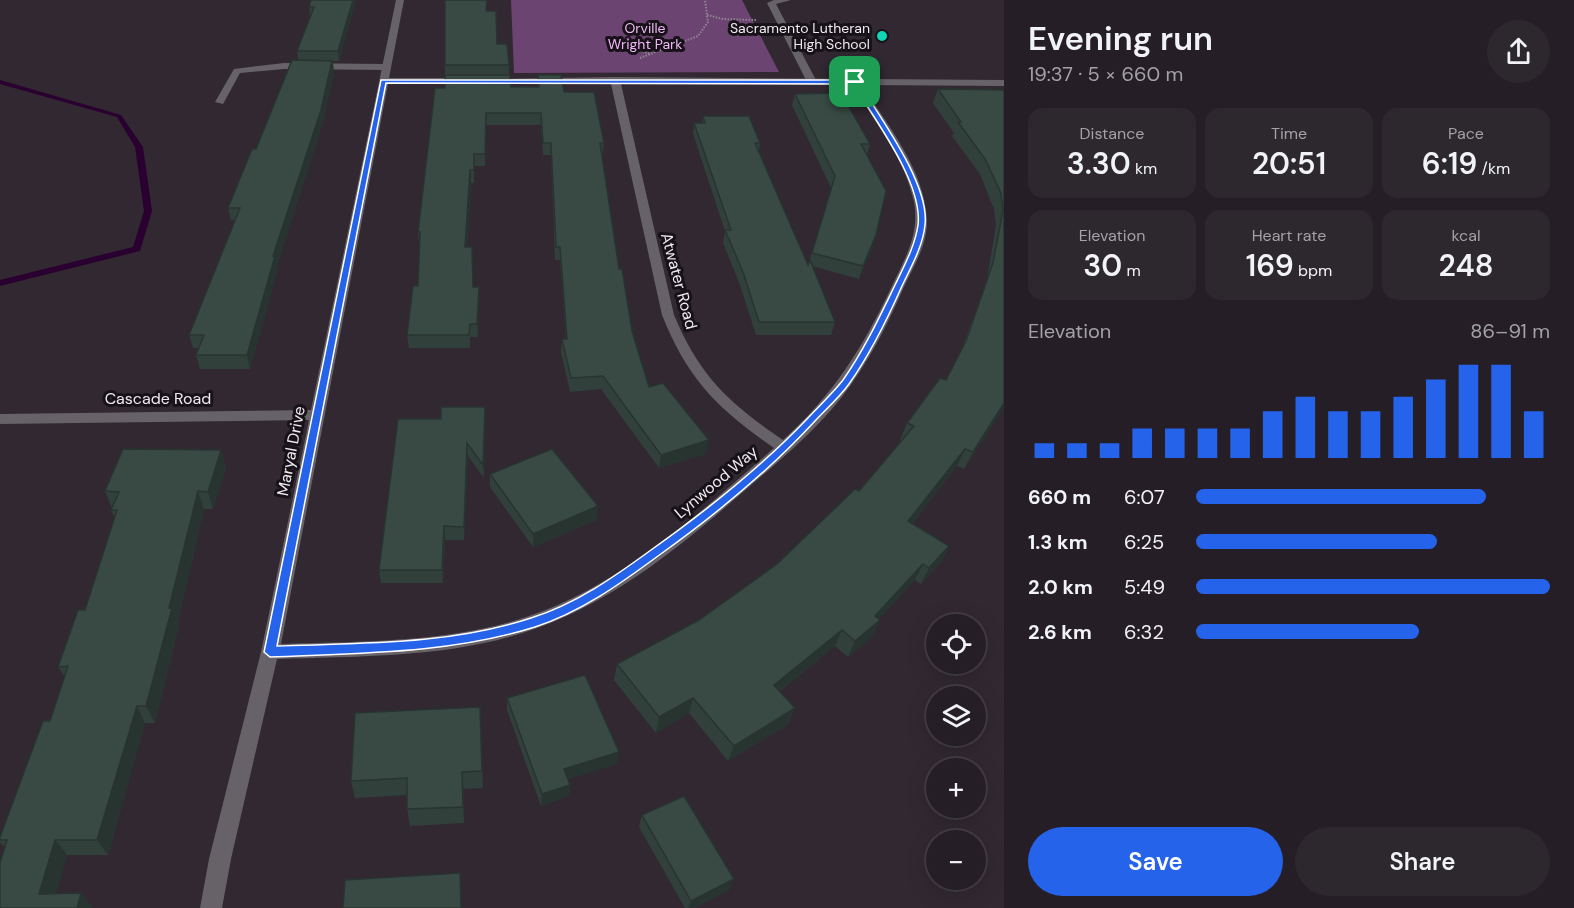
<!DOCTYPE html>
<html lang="en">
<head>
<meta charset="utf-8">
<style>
  :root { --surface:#251e26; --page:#2d272e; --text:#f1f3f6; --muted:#a3a2a7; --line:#423c43; --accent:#2563eb }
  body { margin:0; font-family:"DM Sans",sans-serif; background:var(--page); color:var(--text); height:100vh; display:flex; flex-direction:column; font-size:22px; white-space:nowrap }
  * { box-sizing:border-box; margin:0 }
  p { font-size:20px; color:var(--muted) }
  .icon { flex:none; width:33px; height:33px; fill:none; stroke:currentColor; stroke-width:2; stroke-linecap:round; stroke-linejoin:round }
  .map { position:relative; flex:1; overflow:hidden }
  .sheet { display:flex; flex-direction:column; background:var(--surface); width:570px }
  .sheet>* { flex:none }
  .tools { position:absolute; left:926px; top:614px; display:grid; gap:12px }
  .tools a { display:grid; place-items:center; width:60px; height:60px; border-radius:50%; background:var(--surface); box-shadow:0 6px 24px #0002,0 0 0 2px var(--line); font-size:30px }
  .pin { position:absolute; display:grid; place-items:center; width:51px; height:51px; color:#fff; margin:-26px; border-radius:12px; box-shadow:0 3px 9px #0006 }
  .round { display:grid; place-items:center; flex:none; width:63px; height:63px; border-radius:32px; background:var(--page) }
  .headline { display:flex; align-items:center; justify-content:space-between; height:102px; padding:0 24px }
  h1 { font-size:33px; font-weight:600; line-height:45px }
  .metrics { display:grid; grid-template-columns:repeat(3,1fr); gap:9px; height:102px; padding:6px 24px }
  .metrics div { display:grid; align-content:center; border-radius:15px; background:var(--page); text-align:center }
  .metrics b { font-size:30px; font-weight:600 }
  .metrics small { font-size:16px; font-weight:400 }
  .metrics p { font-size:16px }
  .chart { height:168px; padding:12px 24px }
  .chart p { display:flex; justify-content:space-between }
  .chart svg { width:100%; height:108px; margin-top:6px; stroke:var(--accent); stroke-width:6 }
  .action { display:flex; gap:12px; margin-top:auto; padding:12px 24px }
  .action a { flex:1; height:69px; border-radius:36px; background:var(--accent); color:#fff; font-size:24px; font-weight:600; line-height:69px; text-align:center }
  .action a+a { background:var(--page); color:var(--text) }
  ul { padding:0 24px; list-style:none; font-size:20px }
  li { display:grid; grid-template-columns:96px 72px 1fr; align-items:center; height:45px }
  li i { height:15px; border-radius:8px; background:var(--accent) }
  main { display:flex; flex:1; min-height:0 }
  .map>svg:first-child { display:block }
  .green { fill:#6c4472 }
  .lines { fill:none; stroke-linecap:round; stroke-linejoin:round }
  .stream { fill:#2a0031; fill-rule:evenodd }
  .path { stroke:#8f8790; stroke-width:2; stroke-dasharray:1.5 1.5; stroke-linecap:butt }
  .lane { fill:#676268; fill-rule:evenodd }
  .street { fill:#676268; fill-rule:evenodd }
  .wall { fill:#31403b }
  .shaded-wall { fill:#283430 }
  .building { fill:#394a45; stroke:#283430; stroke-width:1.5 }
  .route { fill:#2563eb; stroke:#fff; stroke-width:1.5; fill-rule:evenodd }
  .poi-dot { fill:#11d5b4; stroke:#161217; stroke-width:2 }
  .labels { text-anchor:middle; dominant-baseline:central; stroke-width:6; stroke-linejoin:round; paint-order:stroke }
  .far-park-label { font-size:14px; fill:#f1b8f9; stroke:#161217 }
  .far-poi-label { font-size:14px; fill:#f0e9f1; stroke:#161217; text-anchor:end }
  .street-label { font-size:16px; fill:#f0e9f1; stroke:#161217 }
</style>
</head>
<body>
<main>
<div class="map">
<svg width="1004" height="908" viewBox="0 0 1004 908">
  <rect width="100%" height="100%" fill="#312832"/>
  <polygon class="green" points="511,0 742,0 779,72 514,73"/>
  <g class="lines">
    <polygon class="stream" points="0,80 121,115 143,147 152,211 140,251 0,286 0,280 133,247 144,211 135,147 117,117 0,84"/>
    <g class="path">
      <polyline points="707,15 723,19 756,20"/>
      <polyline points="632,40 633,48 650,54"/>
      <polyline points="640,58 698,36 708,22 705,0"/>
    </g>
    <g class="lane">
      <polygon points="774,0 791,0 776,4 817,82 815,84 807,82 767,3"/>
      <polygon points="284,63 386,64 390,67 386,70 284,69 240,73 223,104 215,102 234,69"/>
    </g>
    <path class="street" d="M396,0H404L389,78H464L469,81L464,84H388L281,644C364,641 452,643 532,615C624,583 702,511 774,448C718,409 688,380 662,315L611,84H491L488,83V79L615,77L1004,80V86L862,85C888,126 924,169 927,219C928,245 913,267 903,289C886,328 867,365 841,398C815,431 783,458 751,485C687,541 621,597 540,627C457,658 365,656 277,659L231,859L222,908H200L209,859L261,652L309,420L0,424V414L311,410ZM621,84L852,85C875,121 905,159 914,202C920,235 904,260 891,288C862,349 833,395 783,440C729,403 700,377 674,315Z"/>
  </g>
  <g class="wall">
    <polygon points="311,0 356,0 339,61 333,61 334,72 323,122 277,266 278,269 250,369 200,369 196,355 199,348 193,348 189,335 235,220 231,220 228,208 298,60 297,51 310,16 309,7"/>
    <polygon points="445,0 487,0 487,11 497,44 509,65 509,75 511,87 538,87 538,75 564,92 604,143 602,155 619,269 632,331 649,387 706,454 659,468 601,389 570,392 561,352 562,339 566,339 560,260 555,260 551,155 543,155 541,125 486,125 485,166 474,166 474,183 471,183 467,247 473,287 479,300 478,337 470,337 470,348 409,348 407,335 418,286 420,244 419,244 418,232 445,88"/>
    <polygon points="938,89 1004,90 1004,407 964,469 957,466 912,524 949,546 941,562 921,584 915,580 879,619 880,620 873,636 848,657 835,646 780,691 789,724 728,761 689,713 656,733 614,680 617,664 699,620 777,564 859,491 902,441 900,440 907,423 946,380 961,351 987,279 996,225 994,209 980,174 952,136 954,133 933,103"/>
    <polygon points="795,94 870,144 867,155 876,235 872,248 859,279 812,266 835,322 831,335 756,335 740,285 723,243 725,231 693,134 694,123 702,123 703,116 760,143 759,151 808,265 831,188 792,105"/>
    <polygon points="485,407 484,478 468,456 464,540 445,540 443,583 381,583 379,570 441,419"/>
    <polygon points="221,450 226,468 213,509 204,509 178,621 179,625 155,723 145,723 108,855 67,855 56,893 81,893 92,907 92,908 0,908 5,848 0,842 0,837 50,721 65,677 58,667 85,610 115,518 111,510 112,508 105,491"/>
    <polygon points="490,474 597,520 533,547 490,487"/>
    <polygon points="507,698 617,764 568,779 570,785 569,796 541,806 507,710"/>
    <polygon points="480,707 483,788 463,789 464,823 410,826 407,809 407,795 355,798 351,781"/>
    <polygon points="642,815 729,890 694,908 685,908 639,827"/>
  </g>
  <g class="shaded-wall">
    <polygon points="353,0 356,0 339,61 338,51"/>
    <polygon points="332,61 334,72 323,122 277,266 278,269 250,369 247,355 273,256"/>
    <polygon points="470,170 471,183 466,260 465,247"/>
    <polygon points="876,235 872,248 859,279 863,266"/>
    <polygon points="479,287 479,300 478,337 477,324"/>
    <polygon points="1004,403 1004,407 964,469 973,452"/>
    <polygon points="485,407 485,421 484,478 483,465"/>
    <polygon points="709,440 706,454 659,468 661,455"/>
    <polygon points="467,443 468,456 464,540 464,527"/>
    <polygon points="965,449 957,466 901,538 908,521"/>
    <polygon points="221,450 226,468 213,509 208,492"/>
    <polygon points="198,491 204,509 178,621 179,625 155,723 146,706 169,608"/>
    <polygon points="598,506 597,520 533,547 533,534"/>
    <polygon points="444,526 445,540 443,583 442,570"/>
    <polygon points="949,546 941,562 921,584 929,568"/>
    <polygon points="923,564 915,580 873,626 880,620 873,636 848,657 855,641 875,616"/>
    <polygon points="842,630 835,646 768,700 774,685"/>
    <polygon points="693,698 689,713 656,733 659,717"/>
    <polygon points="137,706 145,723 108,855 97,840"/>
    <polygon points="795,708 789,724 728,761 734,746"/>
    <polygon points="619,752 617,764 563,781 564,769"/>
    <polygon points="570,785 569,796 541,806 542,794"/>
    <polygon points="55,840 67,855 52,908 39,894"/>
    <polygon points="734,879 729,890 694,908 688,908 691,901"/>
    <polygon points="81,893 92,907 92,908 77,908"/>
  </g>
  <g class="building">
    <polygon points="311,0 353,0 338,51 297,51 314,7 309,7"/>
    <polygon points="445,0 487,0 486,11 496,11 497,44 507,44 509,65 445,65"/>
    <polygon points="292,60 332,61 321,110 273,256 275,256 247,355 196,355 204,335 189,335 240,208 228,208 252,149 256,149"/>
    <polygon points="445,75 510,75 511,87 539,87 538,75 561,75 564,92 594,92 604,143 600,143 619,269 622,269 632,331 649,387 663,383 709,440 661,455 603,376 571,378 562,339 567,339 560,247 556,247 551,143 543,143 541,113 486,113 485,154 474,154 474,170 470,170 465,247 472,247 473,287 479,287 477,324 470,324 469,335 407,335 413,286 418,286 420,232 418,232 435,88 445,88"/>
    <polygon points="938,89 1004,90 1004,403 973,452 965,449 908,521 949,546 929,568 923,564 875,616 880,620 855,641 842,630 774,685 795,708 734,746 693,698 659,717 617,664 699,620 777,564 855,489 859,491 914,426 907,423 940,378 946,380 966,341 993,263 1003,210 1001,193 985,159 958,122 961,122"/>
    <polygon points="841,93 870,144 861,144 886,191 876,235 863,266 812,253 835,176 795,94"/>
    <polygon points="703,116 749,116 760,143 755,143 808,265 810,260 835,322 759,322 743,272 725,230 731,230 694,123 705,123"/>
    <polygon points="441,407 485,407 483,465 467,443 464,527 444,526 442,570 379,570 398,419 441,419"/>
    <polygon points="123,449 221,450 208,492 198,491 169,608 172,608 146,706 137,706 97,840 55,840 39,894 81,893 77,908 0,908 0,863 7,840 0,840 0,837 43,721 50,721 68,666 58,667 78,610 85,610 117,510 111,510 119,492 105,491"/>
    <polygon points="552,449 598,506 533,534 490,474"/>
    <polygon points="585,675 619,752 564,769 570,785 542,794 507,698"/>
    <polygon points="480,707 482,771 462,772 463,807 407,809 407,778 351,781 355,713"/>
    <polygon points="684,796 734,879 691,901 642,815"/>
    <polygon points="460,873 461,908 343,908 345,880"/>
  </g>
  <path class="route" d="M381,80H857C879,116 930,184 925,225C923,246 911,267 902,286C887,320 871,353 849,384C840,397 826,409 815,421C768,472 714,516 658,556C620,584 581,612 535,627C449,654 360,653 270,657L264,652ZM386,83L853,84C875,120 923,183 918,225C915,246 904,266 895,285C879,318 864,350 843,380C832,394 818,407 806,420C759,469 706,511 651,550C614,577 576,604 531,618C449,645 362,643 277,646Z"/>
  <circle class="poi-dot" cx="882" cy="36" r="6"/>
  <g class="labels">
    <g class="far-park-label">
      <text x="645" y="28">Orville<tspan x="645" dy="16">Wright Park</tspan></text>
    </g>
    <g class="far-poi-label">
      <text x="870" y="28">Sacramento Lutheran<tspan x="870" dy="16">High School</tspan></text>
    </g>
    <g class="street-label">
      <text transform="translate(679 281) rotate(75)">Atwater Road</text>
      <text x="158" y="398">Cascade Road</text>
      <text transform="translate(291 451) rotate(-79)">Maryal Drive</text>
      <text transform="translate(716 482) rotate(-40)">Lynwood Way</text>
    </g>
  </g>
</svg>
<div class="tools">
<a><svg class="icon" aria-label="locate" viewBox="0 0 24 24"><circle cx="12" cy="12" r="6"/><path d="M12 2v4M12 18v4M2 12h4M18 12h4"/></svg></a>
<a><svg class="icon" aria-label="layers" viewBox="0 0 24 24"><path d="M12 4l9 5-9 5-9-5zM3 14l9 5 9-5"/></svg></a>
<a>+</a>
<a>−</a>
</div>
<div class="pin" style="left:855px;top:82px;background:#1e9e55"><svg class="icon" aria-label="arrive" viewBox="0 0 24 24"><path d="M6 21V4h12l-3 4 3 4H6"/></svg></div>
</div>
<section class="sheet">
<div class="headline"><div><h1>Evening run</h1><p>19:37 · 5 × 660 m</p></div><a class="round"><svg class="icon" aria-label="share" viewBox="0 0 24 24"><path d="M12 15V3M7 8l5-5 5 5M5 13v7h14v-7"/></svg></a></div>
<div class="metrics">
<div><p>Distance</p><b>3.30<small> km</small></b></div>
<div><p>Time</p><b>20:51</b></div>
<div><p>Pace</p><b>6:19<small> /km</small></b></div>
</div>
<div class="metrics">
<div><p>Elevation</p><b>30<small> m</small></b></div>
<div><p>Heart rate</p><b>169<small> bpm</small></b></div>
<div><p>kcal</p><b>248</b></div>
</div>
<div class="chart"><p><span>Elevation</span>86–91 m</p>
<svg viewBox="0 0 160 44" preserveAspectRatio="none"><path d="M5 44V38M15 44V38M25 44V38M35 44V32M45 44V32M55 44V32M65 44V32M75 44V25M85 44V19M95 44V25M105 44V25M115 44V19M125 44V12M135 44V6M145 44V6M155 44V25"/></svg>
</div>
<ul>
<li><b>660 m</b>6:07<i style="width:82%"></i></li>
<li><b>1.3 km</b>6:25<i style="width:68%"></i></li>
<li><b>2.0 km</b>5:49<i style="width:100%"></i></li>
<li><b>2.6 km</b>6:32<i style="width:63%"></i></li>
</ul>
<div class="action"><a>Save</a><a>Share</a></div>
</section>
</main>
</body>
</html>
